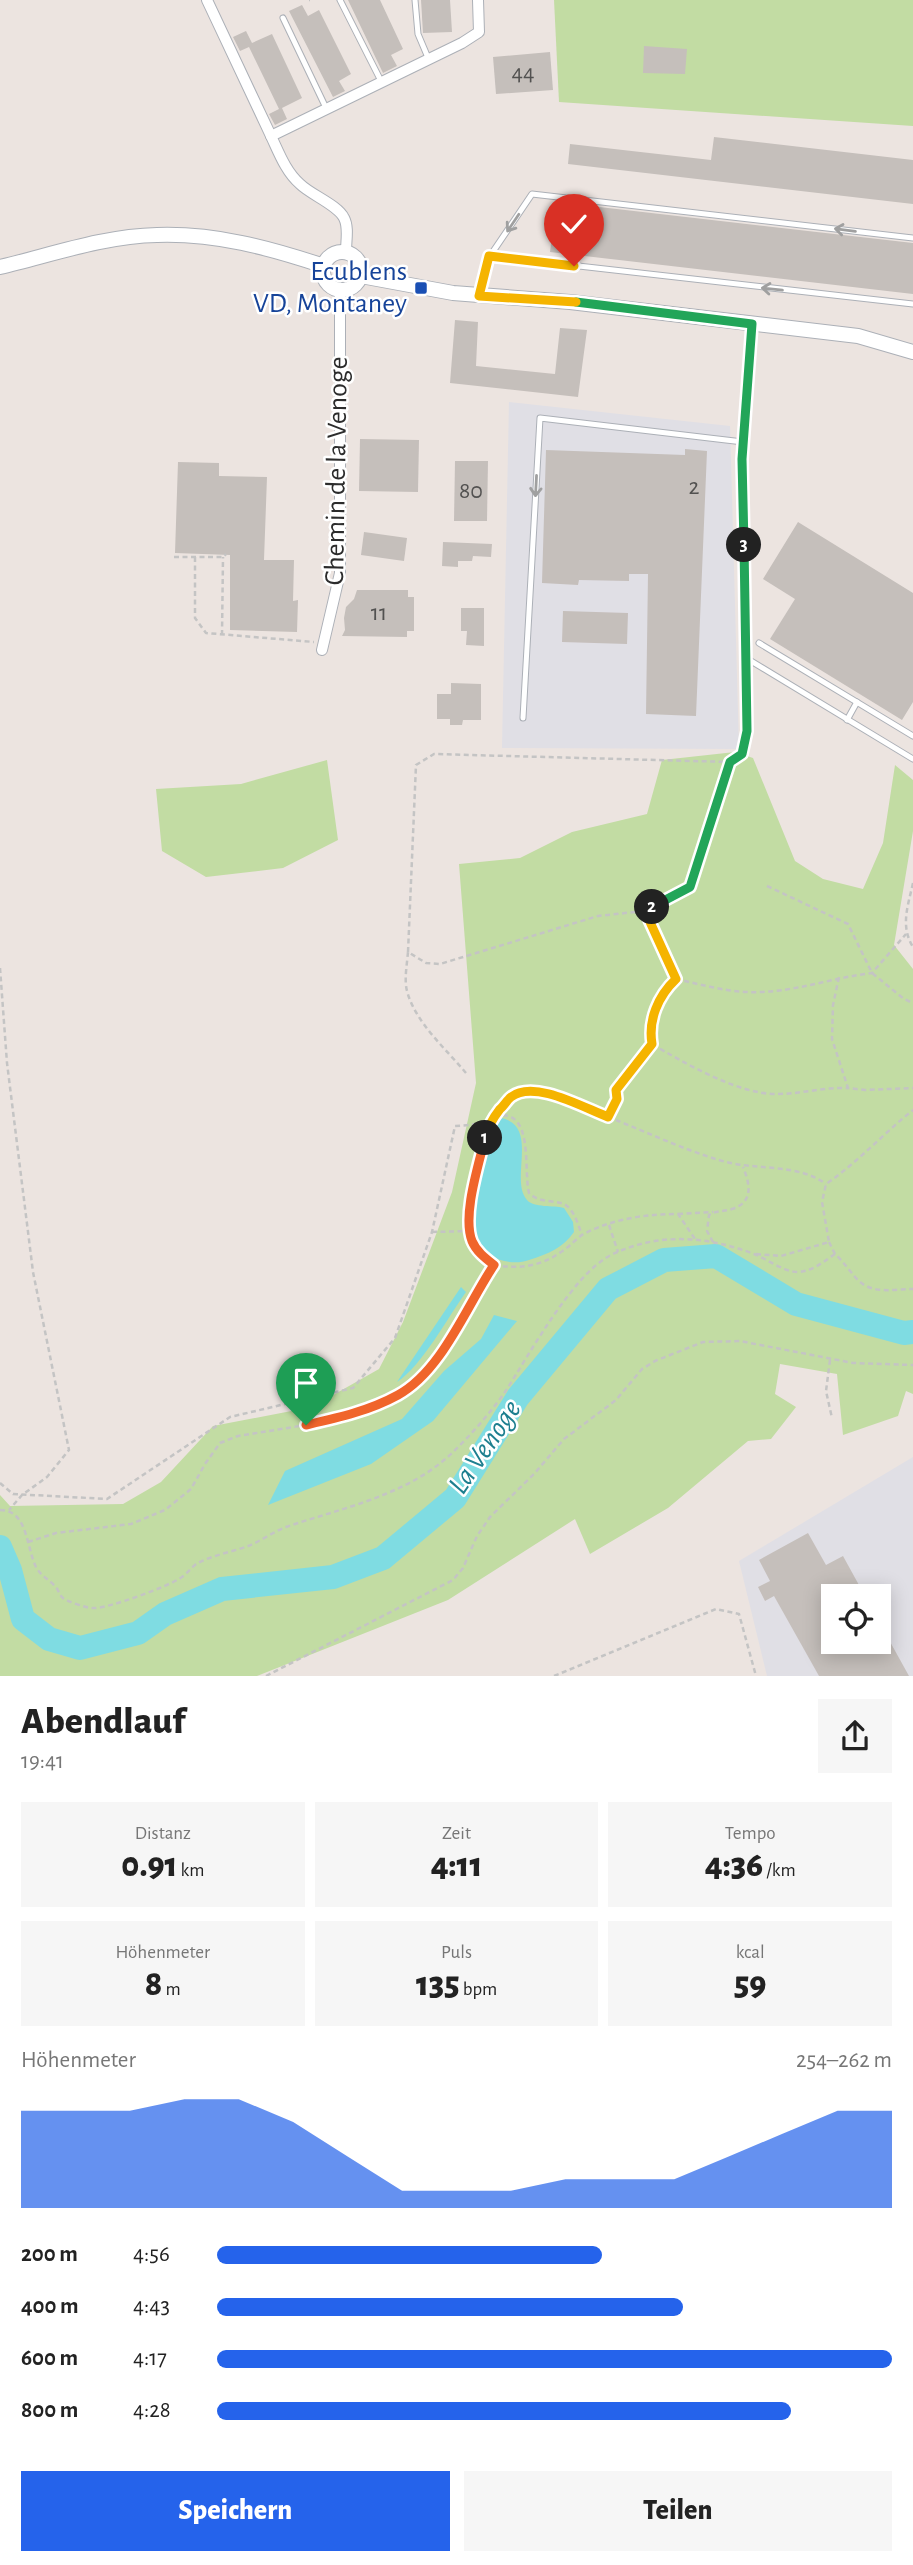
<!DOCTYPE html>
<html lang="de">
<head>
<meta charset="utf-8">
<style>
  :root { --surface:#fff; --page:#f6f6f6; --text:#222; --muted:#767676; --accent:#2563eb }
  body { margin:0; font-family:"Alegreya Sans",sans-serif; background:var(--page); color:var(--text); height:100vh; display:flex; flex-direction:column; font-size:26px; white-space:nowrap }
  * { box-sizing:border-box; margin:0 }
  p { font-size:23px; color:var(--muted) }
  .icon { flex:none; width:38px; height:38px; fill:none; stroke:currentColor; stroke-width:2; stroke-linecap:round; stroke-linejoin:round }
  .map { position:relative; height:1676px; overflow:hidden }
  .panel { display:flex; flex-direction:column; background:var(--surface); flex:1 }
  .panel>* { flex:none }
  .controls { position:absolute; left:821px; top:1584px; display:grid; gap:14px }
  .controls a { display:grid; place-items:center; width:70px; height:70px; border-radius:0px; background:var(--surface); box-shadow:0 4px 18px #0003; font-size:35px }
  .pin { position:absolute; display:grid; place-items:center; width:60px; height:60px; color:#fff; margin:-72px -30px; border-radius:50% 50% 50% 0; rotate:-45deg; box-shadow:0 0 7px #0007 }
  .pin .icon { rotate:45deg }
  .km { position:absolute; width:35px; height:35px; margin:-18px; border-radius:50%; background:#222; color:#fff; font-size:19px; line-height:35px; text-align:center }
  .round { display:grid; place-items:center; flex:none; width:74px; height:74px; border-radius:0px; background:var(--page) }
  .headline { display:flex; align-items:center; justify-content:space-between; height:119px; padding:0 21px }
  h1 { font-size:38px; font-weight:800; line-height:52px }
  .metrics { display:grid; grid-template-columns:repeat(3,1fr); gap:10px; height:119px; padding:7px 21px }
  .metrics div { display:grid; align-content:center; border-radius:0px; background:var(--page); text-align:center }
  .metrics b { font-size:35px; font-weight:800 }
  .metrics small { font-size:19px; font-weight:400 }
  .metrics p { font-size:19px }
  .chart { height:196px; padding:14px 21px }
  .chart p { display:flex; justify-content:space-between }
  .chart svg { width:100%; height:126px; margin-top:7px; fill:var(--accent); opacity:.7 }
  .action { display:flex; gap:14px; margin-top:auto; padding:14px 21px }
  .action a { flex:1; height:80px; border-radius:0px; background:var(--accent); color:#fff; font-size:28px; font-weight:800; line-height:80px; text-align:center }
  .action a+a { background:var(--page); color:var(--text) }
  ul { padding:0 21px; list-style:none; font-size:23px }
  li { display:grid; grid-template-columns:112px 84px 1fr; align-items:center; height:52px }
  li i { height:18px; border-radius:9px; background:var(--accent) }
  .map>svg:first-child { display:block }
  .industrial { fill:#e0dfe5; fill-rule:evenodd }
  .green { fill:#c2dca3 }
  .water { fill:#7fdce2 }
  .lines { fill:none; stroke-linecap:round; stroke-linejoin:round }
  .river { stroke:#7fdce2; stroke-width:24 }
  .building { fill:#c5bfbb }
  .service-casing { stroke:#acb0b7; stroke-width:7 }
  .minor-casing { stroke:#acb0b7; stroke-width:12 }
  .tertiary-casing { stroke:#acb0b7; stroke-width:16 }
  .path { stroke:#c4c4c4; stroke-width:2.5; stroke-dasharray:5 3.5; stroke-linecap:butt }
  .service { stroke:#fff; stroke-width:5 }
  .minor { stroke:#fff; stroke-width:10 }
  .tertiary { stroke:#fff; stroke-width:14 }
  .oneway { stroke:#a0a0a0 }
  .split-1-casing { stroke:#fff; stroke-width:14 }
  .split-2-casing { stroke:#fff; stroke-width:14 }
  .split-3-casing { stroke:#fff; stroke-width:14 }
  .split-4-casing { stroke:#fff; stroke-width:14 }
  .split-5-casing { stroke:#fff; stroke-width:14 }
  .split-1 { stroke:#f0652b; stroke-width:9 }
  .split-2 { stroke:#f5b400; stroke-width:9 }
  .split-3 { stroke:#22a559; stroke-width:9 }
  .split-4 { stroke:#22a559; stroke-width:9 }
  .split-5 { stroke:#f5b400; stroke-width:9 }
  .transit-dot { fill:#1a4fb4; stroke:#fff; stroke-width:2.5 }
  .labels { text-anchor:middle; dominant-baseline:central; stroke-width:5; stroke-linejoin:round; paint-order:stroke }
  .number-label { font-size:24px; fill:#525150 }
  .transit-label { font-size:28px; fill:#164399; stroke:#fff; text-anchor:end }
  .street-label { font-size:28px; fill:#2c2c2c; stroke:#fff }
  .water-label { font-size:30px; font-style:italic; fill:#1d7f8f; stroke:#fff }
</style>
</head>
<body>
<div class="map">
<svg width="913" height="1676" viewBox="0 0 913 1676">
  <rect width="100%" height="100%" fill="#ece4e0"/>
  <g class="industrial">
    <polygon points="509,402 730,426 739,749 502,748"/>
    <path d="M913,1457V1676H767L739,1561ZM833,1596H878V1642H833Z"/>
  </g>
  <g class="green">
    <polygon points="554,0 913,0 913,126 559,102"/>
    <polygon points="735,752 753,758 795,861 823,879 863,889 883,843 895,765 913,780 913,831 894,945 913,969 913,1394 906,1391 898,1416 843,1435 837,1374 780,1364 775,1394 796,1407 771,1439 748,1441 668,1508 590,1554 575,1519 448,1600 257,1676 0,1676 0,1495 10,1506 123,1504 161,1482 213,1426 312,1407 379,1369 403,1322 452,1192 476,1083 459,864 520,858 572,832 647,814 662,760"/>
    <polygon points="327,760 338,840 283,868 206,877 162,851 156,789 241,784"/>
  </g>
  <g class="water">
    <path d="M501,1118C540,1126 509,1180 527,1200C534,1208 553,1205 564,1208L573,1222L574,1232C563,1248 548,1254 529,1260C510,1267 482,1258 475,1236C469,1220 484,1139 493,1124C496,1120 497,1120 501,1118Z"/>
    <path d="M461,1287L466,1292C448,1317 422,1366 397,1382Z"/>
    <polygon points="494,1315 517,1321 433,1421 371,1464 268,1505 285,1471 402,1419 444,1371 481,1339"/>
  </g>
  <g class="lines">
    <polyline class="river" points="0,1547 10,1570 23,1619 49,1639 80,1648 138,1633 165,1614 222,1589 333,1577 383,1558 455,1498 518,1397 608,1289 664,1260 716,1256 796,1304 904,1333 913,1332"/>
  </g>
  <g class="building">
    <polygon points="348,0 380,0 403,49 391,55 397,66 383,73"/>
    <polygon points="421,0 450,0 452,32 423,33"/>
    <polygon points="302,5 308,16 319,10 351,74 339,81 345,91 333,97 289,11"/>
    <polygon points="246,31 252,43 272,34 302,98 282,108 287,119 275,125 269,114 279,109 249,47 240,51 233,37"/>
    <polygon points="644,46 687,49 685,74 643,73"/>
    <polygon points="550,52 553,90 496,94 493,57"/>
    <polygon points="714,137 913,160 913,204 568,164 570,144 711,160"/>
    <polygon points="556,202 913,243 913,294 550,252"/>
    <polygon points="455,320 478,322 476,366 555,374 560,328 587,330 578,397 450,383"/>
    <polygon points="360,439 419,440 418,492 359,491"/>
    <polygon points="685,449 707,451 696,716 646,714 648,574 629,574 629,581 579,580 578,585 542,583 546,450 685,455"/>
    <polygon points="455,461 488,461 487,521 454,521"/>
    <polygon points="178,462 219,463 219,476 267,477 264,560 294,560 293,601 298,600 297,632 230,630 230,555 175,553"/>
    <polygon points="798,522 913,593 913,702 902,720 770,639 795,599 763,579"/>
    <polygon points="364,532 407,538 404,561 361,555"/>
    <polygon points="443,542 492,544 491,557 473,556 472,561 458,561 458,567 442,566"/>
    <polygon points="357,590 408,590 408,597 414,597 414,631 407,631 407,637 342,636 345,630 344,618 346,607 354,599"/>
    <polygon points="461,608 484,608 484,646 466,645 467,631 461,631"/>
    <polygon points="563,611 628,613 627,644 562,642"/>
    <polygon points="451,683 481,684 481,720 463,720 462,725 450,725 450,719 437,719 437,694 451,694"/>
    <polygon points="808,1533 826,1565 843,1556 865,1596 833,1596 833,1642 878,1642 878,1620 909,1676 819,1676 774,1596 765,1601 758,1587 770,1581 759,1560"/>
  </g>
  <g class="lines">
    <defs>
      <g id="service">
        <polyline points="340,0 381,81"/>
        <polyline points="415,0 418,34 429,60"/>
        <polyline points="283,18 327,110"/>
        <polyline points="490,256 913,304"/>
        <polyline points="479,293 490,256 532,194 913,238"/>
        <polyline points="759,643 913,736"/>
        <polyline points="746,658 913,759"/>
        <polyline points="523,718 540,418 743,442"/>
        <polyline points="847,720 857,702"/>
      </g>
      <g id="minor">
        <polyline points="207,0 271,136"/>
        <path d="M346,251C346,241 349,227 344,218C338,205 311,195 300,184C286,172 279,153 271,136L462,43L479,32L478,0"/>
        <polyline points="322,650 340,573 340,290"/>
        <polyline points="747,731 742,459 752,324"/>
      </g>
      <g id="tertiary">
        <circle cx="342" cy="271" r="19"/>
        <path d="M0,267C51,255 104,236 157,235C215,233 270,248 324,266"/>
        <polyline points="361,276 453,293 570,302 858,336 913,352"/>
      </g>
    </defs>
    <use href="#service" class="service-casing"/>
    <use href="#minor" class="minor-casing"/>
    <use href="#tertiary" class="tertiary-casing"/>
    <g class="path">
      <polyline points="309,0 310,0"/>
      <polyline points="174,557 223,557 226,554"/>
      <polyline points="195,557 195,618 206,633 314,642"/>
      <polyline points="222,635 223,557"/>
      <path d="M744,743L742,754L730,762L690,887L644,911L676,979C658,996 648,1020 652,1044C684,1063 740,1095 777,1094C801,1094 823,1087 848,1088"/>
      <path d="M913,883C908,906 900,926 913,947"/>
      <polyline points="767,886 848,924 872,973 904,999 913,1003"/>
      <polyline points="408,952 416,765 434,754 730,762"/>
      <polyline points="0,968 7,1063 33,1272 69,1450 47,1477 22,1495 9,1510"/>
      <polyline points="839,977 833,1005 832,1039 848,1088 865,1090 913,1088"/>
      <path d="M676,979C699,984 723,991 747,992C789,994 830,978 872,973L906,934"/>
      <path d="M466,1073C446,1049 415,1022 407,991C404,980 407,964 408,952L426,963L440,964L598,916L644,911"/>
      <path d="M608,1117C647,1132 686,1151 726,1162C759,1170 799,1164 826,1184"/>
      <polyline points="678,1214 713,1212"/>
      <polyline points="609,1225 618,1252"/>
      <polyline points="432,1232 469,1231"/>
      <path d="M713,1242L707,1231L709,1215C717,1210 723,1212 732,1209C754,1202 750,1184 743,1167"/>
      <polyline points="829,1242 835,1254"/>
      <path d="M756,1254L781,1256L829,1242L822,1202L826,1184C858,1162 883,1134 913,1110"/>
      <path d="M494,1265C483,1257 474,1248 470,1235C465,1212 482,1136 495,1116C535,1107 523,1170 529,1193C542,1206 561,1197 570,1209C576,1216 579,1227 582,1235"/>
      <polyline points="830,1360 826,1391 832,1418"/>
      <path d="M0,1483L13,1494L107,1499L230,1417L353,1388L395,1338L432,1232L455,1126C469,1125 484,1125 496,1115C501,1110 505,1102 510,1098C533,1078 584,1108 608,1117L617,1099L616,1090L652,1044"/>
      <path d="M0,1510C28,1510 26,1547 36,1567C41,1576 47,1578 54,1585C58,1588 59,1595 63,1598C68,1602 86,1608 93,1608C107,1609 170,1586 182,1577C188,1573 192,1566 198,1563C213,1555 232,1552 248,1546C261,1541 273,1532 286,1527C342,1508 409,1495 453,1452C472,1434 490,1413 505,1392C529,1355 573,1274 611,1255C658,1232 707,1236 754,1254C767,1259 784,1272 798,1272C813,1271 823,1262 835,1254C844,1262 850,1272 858,1280C873,1295 894,1289 913,1289"/>
      <path d="M28,1542L56,1533L131,1524L165,1510L191,1489L205,1464L220,1443L238,1436L306,1425L355,1413L400,1394L423,1374L440,1351L494,1265C518,1269 540,1267 561,1252C569,1247 575,1240 582,1235C611,1219 646,1214 678,1214L695,1239"/>
      <polyline points="266,1676 453,1580 463,1568 477,1536 490,1517 534,1474 564,1439 616,1400 642,1369 655,1361 703,1342 740,1341 853,1363 913,1365"/>
      <polyline points="554,1676 716,1609 739,1614 756,1676"/>
    </g>
    <use href="#service" class="service"/>
    <use href="#minor" class="minor"/>
    <use href="#tertiary" class="tertiary"/>
  </g>
  <defs><path id="oneway-shaft" d="M-6 0H5M1.5-3L5.5 0L1.5 3" fill="none" stroke-width="1.6" stroke-linecap="round" stroke-linejoin="round" transform="scale(1.75)"/></defs>
  <g class="oneway">
    <use href="#oneway-shaft" transform="translate(513 223) rotate(124)"/>
    <use href="#oneway-shaft" transform="translate(845 230) rotate(-173)"/>
    <use href="#oneway-shaft" transform="translate(772 289) rotate(-174)"/>
    <use href="#oneway-shaft" transform="translate(536 486) rotate(93)"/>
  </g>
  <g class="lines">
    <defs>
      <path id="split-1" d="M306,1425C337,1418 369,1411 398,1395C442,1371 467,1305 494,1265C485,1258 476,1251 472,1241C462,1215 479,1164 485,1138"/>
      <path id="split-2" d="M485,1138C488,1126 493,1118 500,1109C504,1106 507,1100 511,1097C534,1079 584,1108 608,1117L617,1099L616,1090L652,1044C648,1020 658,996 676,979L645,911L652,907"/>
      <polyline id="split-3" points="652,907 690,887 730,762 742,754 747,731 744,545"/>
      <polyline id="split-4" points="576,302 752,324 742,459 744,545"/>
      <polyline id="split-5" points="574,266 489,256 479,296 576,302"/>
    </defs>
    <use href="#split-1" class="split-1-casing"/>
    <use href="#split-2" class="split-2-casing"/>
    <use href="#split-3" class="split-3-casing"/>
    <use href="#split-4" class="split-4-casing"/>
    <use href="#split-5" class="split-5-casing"/>
    <use href="#split-1" class="split-1"/>
    <use href="#split-2" class="split-2"/>
    <use href="#split-3" class="split-3"/>
    <use href="#split-4" class="split-4"/>
    <use href="#split-5" class="split-5"/>
  </g>
  <rect class="transit-dot" x="414" y="281" width="14" height="14" rx="3.5"/>
  <g class="labels">
    <g class="number-label">
      <text x="523" y="73">44</text>
      <text x="694" y="487">2</text>
      <text x="471" y="491">80</text>
      <text x="379" y="613">11</text>
    </g>
    <g class="transit-label">
      <text x="407" y="272">Ecublens<tspan x="407" dy="32">VD, Montaney</tspan></text>
    </g>
    <g class="street-label">
      <text transform="translate(337 471) rotate(-89)">Chemin de la Venoge</text>
    </g>
    <g class="water-label">
      <text transform="translate(485 1447) rotate(-56)">La Venoge</text>
    </g>
  </g>
</svg>
<div class="controls">
<a><svg class="icon" aria-label="locate" viewBox="0 0 24 24"><circle cx="12" cy="12" r="6"/><path d="M12 2v4M12 18v4M2 12h4M18 12h4"/></svg></a>
</div>
<div class="pin" style="left:306px;top:1425px;background:#1e9e55"><svg class="icon" aria-label="arrive" viewBox="0 0 24 24"><path d="M6 21V4h12l-3 4 3 4H6"/></svg></div>
<div class="pin" style="left:574px;top:266px;background:#d93025"><svg class="icon" aria-label="check" viewBox="0 0 24 24"><path d="M5 12l5 5 9-10"/></svg></div>
<b class="km" style="left:485px;top:1138px">1</b>
<b class="km" style="left:652px;top:907px">2</b>
<b class="km" style="left:744px;top:545px">3</b>
</div>
<section class="panel">
<div class="headline"><div><h1>Abendlauf</h1><p>19:41</p></div><a class="round"><svg class="icon" aria-label="share" viewBox="0 0 24 24"><path d="M12 15V3M7 8l5-5 5 5M5 13v7h14v-7"/></svg></a></div>
<div class="metrics">
<div><p>Distanz</p><b>0.91<small> km</small></b></div>
<div><p>Zeit</p><b>4:11</b></div>
<div><p>Tempo</p><b>4:36<small> /km</small></b></div>
</div>
<div class="metrics">
<div><p>Höhenmeter</p><b>8<small> m</small></b></div>
<div><p>Puls</p><b>135<small> bpm</small></b></div>
<div><p>kcal</p><b>59</b></div>
</div>
<div class="chart"><p><span>Höhenmeter</span>254–262 m</p>
<svg viewBox="0 0 160 44" preserveAspectRatio="none"><path d="M0 44V10L10 10L20 10L30 6L40 6L50 14L60 26L70 38L80 38L90 38L100 34L110 34L120 34L130 26L140 18L150 10L160 10V44z"/></svg>
</div>
<ul>
<li><b>200 m</b>4:56<i style="width:57%"></i></li>
<li><b>400 m</b>4:43<i style="width:69%"></i></li>
<li><b>600 m</b>4:17<i style="width:100%"></i></li>
<li><b>800 m</b>4:28<i style="width:85%"></i></li>
</ul>
<div class="action"><a>Speichern</a><a>Teilen</a></div>
</section>
</body>
</html>
